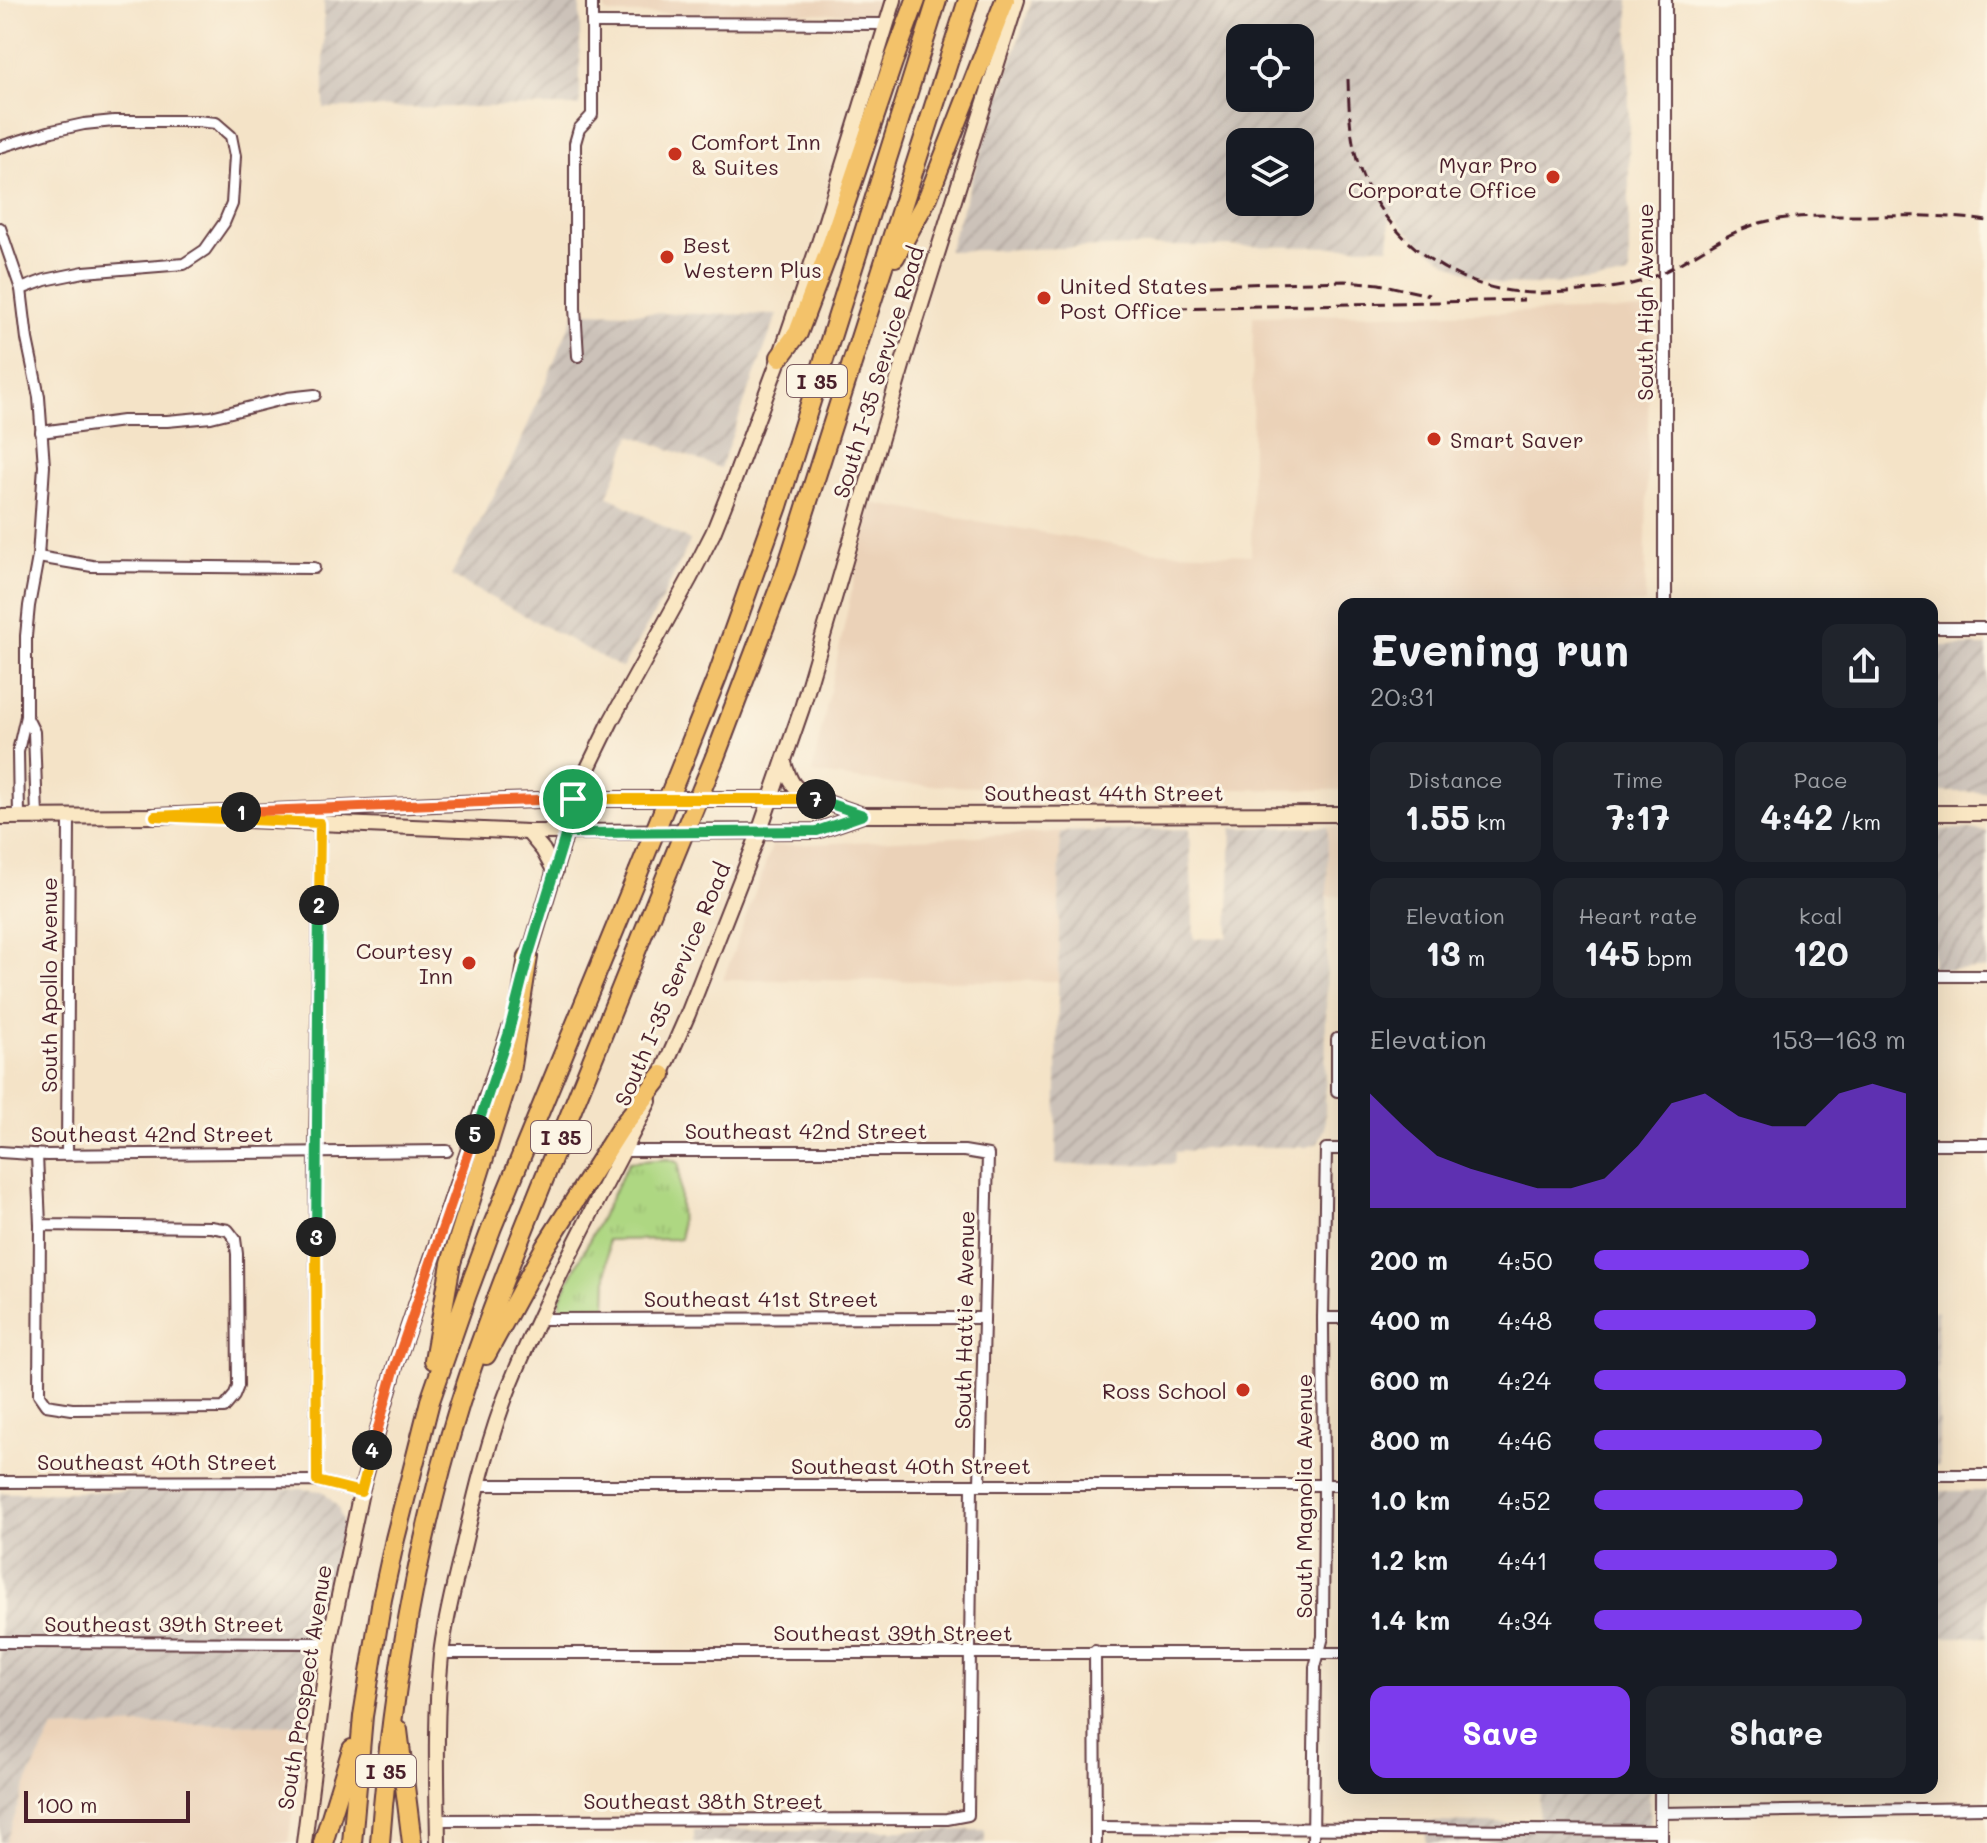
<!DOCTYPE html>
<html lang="en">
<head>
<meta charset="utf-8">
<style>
  :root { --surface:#171b24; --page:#20242c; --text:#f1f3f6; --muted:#9ea1a6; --accent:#7c3aed }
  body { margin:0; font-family:Mali,sans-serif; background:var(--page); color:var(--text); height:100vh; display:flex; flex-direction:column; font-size:30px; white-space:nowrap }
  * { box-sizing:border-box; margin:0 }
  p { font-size:26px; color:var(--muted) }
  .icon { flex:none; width:44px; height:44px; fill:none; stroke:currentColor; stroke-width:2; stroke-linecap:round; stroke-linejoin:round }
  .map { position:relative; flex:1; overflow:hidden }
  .drawer { position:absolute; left:1338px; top:598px; width:600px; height:1196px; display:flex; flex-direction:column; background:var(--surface); border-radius:16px; box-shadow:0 8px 32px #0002 }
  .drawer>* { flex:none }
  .buttons { position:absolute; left:1226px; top:24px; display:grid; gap:16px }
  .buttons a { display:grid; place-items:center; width:88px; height:88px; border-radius:16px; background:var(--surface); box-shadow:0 8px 32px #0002; font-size:40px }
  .scale { position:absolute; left:24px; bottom:20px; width:166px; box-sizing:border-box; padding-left:8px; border:4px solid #4a1f2b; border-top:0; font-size:22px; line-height:28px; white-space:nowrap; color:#4a1f2b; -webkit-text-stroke:6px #fcf5e5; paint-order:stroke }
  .pin { position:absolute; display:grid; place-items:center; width:68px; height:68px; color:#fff; margin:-34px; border:4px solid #fff; border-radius:50%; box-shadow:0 2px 8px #0007 }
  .km { position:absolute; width:40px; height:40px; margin:-20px; border-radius:50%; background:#222; color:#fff; font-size:22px; line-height:40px; text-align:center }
  .round { display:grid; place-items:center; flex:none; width:84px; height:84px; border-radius:16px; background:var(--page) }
  .summary { display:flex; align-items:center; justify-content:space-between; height:136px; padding:0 32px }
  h1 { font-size:44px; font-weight:800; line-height:60px }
  .figures { display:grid; grid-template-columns:repeat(3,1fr); gap:12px; height:136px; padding:8px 32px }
  .figures div { display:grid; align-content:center; border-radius:16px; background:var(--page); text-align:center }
  .figures b { font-size:34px; font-weight:800 }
  .figures small { font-size:22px; font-weight:400 }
  .figures p { font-size:22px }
  .chart { height:224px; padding:16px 32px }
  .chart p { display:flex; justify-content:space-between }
  .chart svg { width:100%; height:144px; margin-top:8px; fill:var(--accent); opacity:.7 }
  .action { display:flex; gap:16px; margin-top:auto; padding:16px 32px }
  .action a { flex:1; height:92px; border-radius:16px; background:var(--accent); color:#fff; font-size:32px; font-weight:800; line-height:92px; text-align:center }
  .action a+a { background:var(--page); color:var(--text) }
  ul { padding:0 32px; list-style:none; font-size:26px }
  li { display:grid; grid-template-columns:128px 96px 1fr; align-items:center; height:60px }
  li i { height:20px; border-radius:10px; background:var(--accent) }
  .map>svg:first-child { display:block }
  .built { fill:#ebd2b8 }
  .industrial { fill:url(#industrial-furrows); fill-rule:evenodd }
  .grass { fill:url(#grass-tufts); stroke:#7c7b56; stroke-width:2 }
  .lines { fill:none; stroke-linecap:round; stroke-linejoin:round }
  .minor-casing { stroke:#643c42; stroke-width:14 }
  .tertiary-casing { stroke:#643c42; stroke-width:16 }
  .secondary-casing { stroke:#643c42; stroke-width:18 }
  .motorway-casing { stroke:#643c42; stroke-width:22 }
  .minor { stroke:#fff; stroke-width:10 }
  .tertiary { stroke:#fff; stroke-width:12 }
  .secondary { stroke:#fae7c3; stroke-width:14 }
  .motorway { stroke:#f3c26a; stroke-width:18 }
  .rail { stroke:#4a1f2b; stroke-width:3; stroke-dasharray:12 6; stroke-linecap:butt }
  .motorway-bridge-casing { stroke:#643c42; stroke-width:22; stroke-linecap:butt }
  .motorway-bridge { stroke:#f3c26a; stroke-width:18 }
  .split-1-casing { stroke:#fff; stroke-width:16 }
  .split-2-casing { stroke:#fff; stroke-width:16 }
  .split-3-casing { stroke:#fff; stroke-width:16 }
  .split-4-casing { stroke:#fff; stroke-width:16 }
  .split-5-casing { stroke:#fff; stroke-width:16 }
  .split-6-casing { stroke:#fff; stroke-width:16 }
  .split-7-casing { stroke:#fff; stroke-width:16 }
  .split-8-casing { stroke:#fff; stroke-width:16 }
  .split-1 { stroke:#f0652b; stroke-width:10 }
  .split-2 { stroke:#f5b400; stroke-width:10 }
  .split-3 { stroke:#22a559; stroke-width:10 }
  .split-4 { stroke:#f5b400; stroke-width:10 }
  .split-5 { stroke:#f0652b; stroke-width:10 }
  .split-6 { stroke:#22a559; stroke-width:10 }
  .split-7 { stroke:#22a559; stroke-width:10 }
  .split-8 { stroke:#f5b400; stroke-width:10 }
  .poi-dot { fill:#c8321e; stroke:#fcf5e5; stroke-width:3 }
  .labels { text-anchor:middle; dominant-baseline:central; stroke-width:6; stroke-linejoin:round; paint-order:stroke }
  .shield { fill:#fcf5e5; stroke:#7f5f63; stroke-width:2 }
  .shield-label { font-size:20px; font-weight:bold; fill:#4a1f2b }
  .poi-label { font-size:22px; fill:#4a1f2b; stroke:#fcf5e5; text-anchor:start }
  .street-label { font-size:22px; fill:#4a1f2b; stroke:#fcf5e5 }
</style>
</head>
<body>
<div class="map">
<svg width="1987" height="1843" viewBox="0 0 1987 1843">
  <defs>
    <pattern id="industrial-furrows" width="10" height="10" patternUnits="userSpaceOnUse" patternTransform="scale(2)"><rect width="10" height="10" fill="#ccc2b9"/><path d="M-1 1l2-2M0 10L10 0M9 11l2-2" fill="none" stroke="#b1a69f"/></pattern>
    <pattern id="grass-tufts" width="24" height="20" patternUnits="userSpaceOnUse" patternTransform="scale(2)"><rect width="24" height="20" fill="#aed782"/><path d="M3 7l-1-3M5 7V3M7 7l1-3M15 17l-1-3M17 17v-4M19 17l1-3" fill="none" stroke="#97b870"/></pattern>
  </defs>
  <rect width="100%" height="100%" fill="#fcf5e5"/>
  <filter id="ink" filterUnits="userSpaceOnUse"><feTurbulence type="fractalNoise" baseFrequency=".0125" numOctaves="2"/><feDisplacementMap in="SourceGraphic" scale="16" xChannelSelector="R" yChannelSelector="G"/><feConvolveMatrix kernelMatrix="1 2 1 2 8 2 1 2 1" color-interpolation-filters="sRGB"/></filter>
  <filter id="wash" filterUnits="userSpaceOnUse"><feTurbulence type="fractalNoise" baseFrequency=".006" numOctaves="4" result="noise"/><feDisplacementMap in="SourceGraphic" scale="32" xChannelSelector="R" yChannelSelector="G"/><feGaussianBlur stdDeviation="1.8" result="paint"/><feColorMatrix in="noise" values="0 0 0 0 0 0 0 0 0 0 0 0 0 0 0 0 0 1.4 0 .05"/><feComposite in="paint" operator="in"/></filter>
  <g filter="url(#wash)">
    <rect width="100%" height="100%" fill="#f4e3c7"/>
    <g class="built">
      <polygon points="602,0 880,0 877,13 613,14 606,12"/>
      <polygon points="1650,310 1645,604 1344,604 1344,790 985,787 893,784 812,773 871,503 1150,551 1251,555 1253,316"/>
      <polygon points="1328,827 1344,827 1344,896 1327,896"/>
      <polygon points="1060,832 1058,981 723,980 772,846"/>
      <polygon points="172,1724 305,1725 288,1843 5,1843 30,1775 53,1729"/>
    </g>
    <g class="industrial">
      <polygon points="324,0 580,0 580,106 324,108"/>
      <path d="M1032,0H1629V276L1585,282L1532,285L1502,284L1475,275L1449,263L1428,249L1405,229L1390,212L1389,247L1145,246L948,251ZM1240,38H1300V98H1240ZM1240,142H1300V202H1240Z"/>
      <polygon points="575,312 777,315 720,468 631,435 608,496 690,541 657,609 622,668 451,576 515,456"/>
      <rect x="1932" y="646" width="55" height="146"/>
      <polygon points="1328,827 1325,1128 1318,1143 1307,1147 1222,1147 1175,1152 1174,1164 1056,1165 1060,832 1189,829 1194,939 1228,937 1232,828"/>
      <polygon points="1970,829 1987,832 1987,969 1932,970 1932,830"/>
      <polygon points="1932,1311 1937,1311 1939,1466 1932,1466"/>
      <polygon points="302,1489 322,1491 338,1507 344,1529 320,1632 305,1725 172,1724 53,1729 30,1775 5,1843 0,1843 0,1493"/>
      <rect x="1932" y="1491" width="55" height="146"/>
      <polygon points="1540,1788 1649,1788 1650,1843 1426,1843 1426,1822 1538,1824"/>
      <rect x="694" y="1830" width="291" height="13"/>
    </g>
    <polygon class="grass" points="668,1159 679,1163 681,1239 608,1240 606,1310 561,1310 560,1298 629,1162"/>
  </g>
  <g filter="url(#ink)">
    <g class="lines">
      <defs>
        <g id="minor">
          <polyline points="593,23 887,24"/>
          <polyline points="0,147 52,131 84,124 114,121 197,121 216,123 231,136 235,156 232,204 224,223 205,250 184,264 84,272 45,280 21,289"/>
          <polyline points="0,228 21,289 27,339 39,397 44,466 38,557 29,606 26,636 26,716"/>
          <polyline points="578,356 575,308 575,143 579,129 592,115 592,0"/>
          <polyline points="41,432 123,421 167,421 211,417 287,398 315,395"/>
          <polyline points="38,557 92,566 314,568"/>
          <polyline points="1932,628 1987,628"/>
          <polyline points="19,817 18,751 26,716 34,732 37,816"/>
          <polyline points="1932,976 1987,976"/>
          <polyline points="1344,1039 1337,1039 1337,1091 1344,1091"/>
          <polyline points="1932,1144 1987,1144"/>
          <polyline points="624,1151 964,1151 988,1155 980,1485"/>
          <polyline points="0,1152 47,1155 447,1151"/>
          <polyline points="67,1154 69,816"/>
          <polyline points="37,1155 40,1225 39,1395 46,1405 72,1409 224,1408 234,1396 238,1386 237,1254 235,1239 228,1230 211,1227 40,1225"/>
          <polyline points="1323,1318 1344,1318"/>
          <polyline points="539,1319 984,1318"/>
          <polyline points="1932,1475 1987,1475"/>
          <polyline points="317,1481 315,1153 320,819"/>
          <polyline points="0,1482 317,1481 361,1492"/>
          <polyline points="478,1485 1344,1485"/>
          <polyline points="0,1642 329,1643"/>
          <polyline points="1095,1651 1096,1843"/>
          <polyline points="441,1653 1344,1653"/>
          <polyline points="1661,1813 1987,1808"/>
          <polyline points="438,1820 947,1819 968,1815 972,1485"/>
          <polyline points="1096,1827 1661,1831"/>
          <polyline points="1313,1843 1315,1667 1323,1637 1324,1485 1323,1318 1326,1149 1344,1149"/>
        </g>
        <g id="tertiary">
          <polyline points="1665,0 1665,604"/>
          <polyline points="1661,1843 1661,1788"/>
        </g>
        <g id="secondary">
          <path d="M784,763C790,782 793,789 812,797"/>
          <polyline points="1932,813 1987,813"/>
          <polyline points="155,816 505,801 573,799 816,799 863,815 1344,814"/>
          <polyline points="0,817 162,816"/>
          <polyline points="247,820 528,832 817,831 863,815"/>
          <polyline points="528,832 543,850 555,872"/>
          <polyline points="526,965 566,833 573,799 611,721 690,578 713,533 733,483 780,357 820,240 894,0"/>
          <polyline points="658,1082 688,1014 756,841 802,708 904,359 1017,0"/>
          <polyline points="304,1843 329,1643 361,1492 395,1367 510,1028"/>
          <path d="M438,1843C437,1781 435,1717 441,1655C445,1619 455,1583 463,1548C476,1492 489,1437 510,1385C550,1287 601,1194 649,1101"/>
        </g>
        <g id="motorway">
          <polyline points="895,257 928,197 1005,0"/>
          <polyline points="780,357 798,333 832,243 893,62 916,0"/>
          <polyline points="685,757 717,677 778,506 937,0"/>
          <polyline points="715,757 786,570 968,0"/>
          <polyline points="486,1355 545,1247 620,1129 662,1075"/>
          <polyline points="434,1360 451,1263 509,1078 528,957"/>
          <polyline points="398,1730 412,1843"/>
          <polyline points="323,1843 352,1749"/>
          <polyline points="352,1843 363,1716 382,1599 395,1539 430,1401 467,1294 492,1227 638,873"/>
          <path d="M380,1843C391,1694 416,1546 460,1403C487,1318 521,1236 554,1154C592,1061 630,967 667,874"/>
        </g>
      </defs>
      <use href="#minor" class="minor-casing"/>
      <use href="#tertiary" class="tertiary-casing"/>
      <use href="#secondary" class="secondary-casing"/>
      <use href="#motorway" class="motorway-casing"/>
      <use href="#minor" class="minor"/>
      <use href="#tertiary" class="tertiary"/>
      <use href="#secondary" class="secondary"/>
      <use href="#motorway" class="motorway"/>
      <g class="rail">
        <path d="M1348,79C1349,112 1350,144 1362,175C1388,238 1449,286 1519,292C1534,294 1551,293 1567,292C1591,290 1615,289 1639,282C1683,268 1718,233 1764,222C1793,215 1824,216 1854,216C1899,216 1943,214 1987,221"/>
        <polyline points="1174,286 1345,281 1379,284 1429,295"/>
        <polyline points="1176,308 1524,300"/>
      </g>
      <defs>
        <g id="motorway-bridge">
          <polyline points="638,873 685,757"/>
          <polyline points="667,874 715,757"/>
        </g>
      </defs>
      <use href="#motorway-bridge" class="motorway-bridge-casing"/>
      <use href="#motorway-bridge" class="motorway-bridge"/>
    </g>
  </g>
  <g class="lines" filter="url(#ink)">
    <defs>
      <polyline id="split-1" points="241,812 505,801 573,799"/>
      <polyline id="split-2" points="241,812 155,816 320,823 319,905"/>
      <polyline id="split-3" points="316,1237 319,905"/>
      <polyline id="split-4" points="316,1237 317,1481 361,1492 372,1450"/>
      <polyline id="split-5" points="372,1450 395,1367 475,1134"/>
      <polyline id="split-6" points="475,1134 508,1035 528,957 566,833 584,833"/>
      <polyline id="split-7" points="584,833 817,831 863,815 816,799"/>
      <polyline id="split-8" points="573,799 816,799"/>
    </defs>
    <use href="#split-1" class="split-1-casing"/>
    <use href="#split-2" class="split-2-casing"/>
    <use href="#split-3" class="split-3-casing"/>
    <use href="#split-4" class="split-4-casing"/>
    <use href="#split-5" class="split-5-casing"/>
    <use href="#split-6" class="split-6-casing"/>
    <use href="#split-7" class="split-7-casing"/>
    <use href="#split-8" class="split-8-casing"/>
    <use href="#split-1" class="split-1"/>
    <use href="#split-2" class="split-2"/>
    <use href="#split-3" class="split-3"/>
    <use href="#split-4" class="split-4"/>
    <use href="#split-5" class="split-5"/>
    <use href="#split-6" class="split-6"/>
    <use href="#split-7" class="split-7"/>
    <use href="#split-8" class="split-8"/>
  </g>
  <g class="poi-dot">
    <circle cx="675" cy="154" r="8"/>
    <circle cx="1553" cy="177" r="8"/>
    <circle cx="667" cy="257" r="8"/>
    <circle cx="1044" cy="298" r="8"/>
    <circle cx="1434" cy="439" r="8"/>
    <circle cx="469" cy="963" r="8"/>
    <circle cx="1243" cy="1390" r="8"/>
  </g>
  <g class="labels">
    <g class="shield">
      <rect x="787" y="365" width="60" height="32" rx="6"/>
      <rect x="531" y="1121" width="60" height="32" rx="6"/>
      <rect x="356" y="1755" width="60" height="32" rx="6"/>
    </g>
    <g class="shield-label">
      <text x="817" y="381">I 35</text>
      <text x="561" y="1137">I 35</text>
      <text x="386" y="1771">I 35</text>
    </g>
    <g class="poi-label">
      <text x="691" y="141">Comfort Inn<tspan x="691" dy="25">&amp; Suites</tspan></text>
      <text x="1537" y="164" text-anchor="end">Myar Pro<tspan x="1537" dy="25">Corporate Office</tspan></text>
      <text x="683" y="244">Best<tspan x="683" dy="25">Western Plus</tspan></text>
      <text x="1060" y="285">United States<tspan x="1060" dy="25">Post Office</tspan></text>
      <text x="1450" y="439">Smart Saver</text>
      <text x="453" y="950" text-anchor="end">Courtesy<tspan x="453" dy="25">Inn</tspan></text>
      <text x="1227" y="1390" text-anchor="end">Ross School</text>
    </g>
    <g class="street-label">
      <text transform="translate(1644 302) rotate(-90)">South High Avenue</text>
      <text transform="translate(878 372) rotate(-73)">South I-35 Service Road</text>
      <text x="1104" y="792">Southeast 44th Street</text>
      <text transform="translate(672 984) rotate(-67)">South I-35 Service Road</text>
      <text transform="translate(48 985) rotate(-90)">South Apollo Avenue</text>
      <text x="806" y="1130">Southeast 42nd Street</text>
      <text x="152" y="1133">Southeast 42nd Street</text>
      <text x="761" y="1298">Southeast 41st Street</text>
      <text transform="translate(964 1320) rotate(-89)">South Hattie Avenue</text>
      <text x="157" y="1461">Southeast 40th Street</text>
      <text x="911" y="1465">Southeast 40th Street</text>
      <text transform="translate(1303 1496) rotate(-90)">South Magnolia Avenue</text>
      <text x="164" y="1623">Southeast 39th Street</text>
      <text x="893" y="1632">Southeast 39th Street</text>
      <text transform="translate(304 1687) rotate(-81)">South Prospect Avenue</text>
      <text x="703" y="1800">Southeast 38th Street</text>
    </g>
  </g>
</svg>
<div class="buttons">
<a><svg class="icon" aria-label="locate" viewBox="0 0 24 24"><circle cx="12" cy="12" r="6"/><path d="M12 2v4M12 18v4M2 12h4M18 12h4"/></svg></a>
<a><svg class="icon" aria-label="layers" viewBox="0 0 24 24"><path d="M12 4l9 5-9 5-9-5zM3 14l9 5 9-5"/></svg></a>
</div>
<div class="scale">100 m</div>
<div class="pin" style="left:573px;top:799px;background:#1e9e55"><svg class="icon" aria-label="arrive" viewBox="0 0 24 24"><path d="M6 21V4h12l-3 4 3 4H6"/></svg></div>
<b class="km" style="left:241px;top:812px">1</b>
<b class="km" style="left:319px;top:905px">2</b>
<b class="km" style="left:316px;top:1237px">3</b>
<b class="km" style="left:372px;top:1450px">4</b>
<b class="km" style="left:475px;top:1134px">5</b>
<b class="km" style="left:816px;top:799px">7</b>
<section class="drawer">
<div class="summary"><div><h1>Evening run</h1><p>20:31</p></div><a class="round"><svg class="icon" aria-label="share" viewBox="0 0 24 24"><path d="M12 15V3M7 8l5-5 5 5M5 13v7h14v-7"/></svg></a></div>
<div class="figures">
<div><p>Distance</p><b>1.55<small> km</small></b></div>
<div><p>Time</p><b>7:17</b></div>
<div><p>Pace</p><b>4:42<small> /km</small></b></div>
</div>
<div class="figures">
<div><p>Elevation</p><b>13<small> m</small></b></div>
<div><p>Heart rate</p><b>145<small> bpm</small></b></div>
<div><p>kcal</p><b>120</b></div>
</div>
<div class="chart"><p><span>Elevation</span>153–163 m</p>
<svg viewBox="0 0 160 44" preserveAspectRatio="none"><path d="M0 44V9L10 19L20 28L30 32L40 35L50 38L60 38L70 35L80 25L90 12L100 9L110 16L120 19L130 19L140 9L150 6L160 9V44z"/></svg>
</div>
<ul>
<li><b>200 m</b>4:50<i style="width:69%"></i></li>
<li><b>400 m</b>4:48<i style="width:71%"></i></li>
<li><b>600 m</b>4:24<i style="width:100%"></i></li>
<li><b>800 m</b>4:46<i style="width:73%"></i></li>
<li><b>1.0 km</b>4:52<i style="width:67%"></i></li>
<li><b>1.2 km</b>4:41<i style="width:78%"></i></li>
<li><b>1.4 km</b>4:34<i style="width:86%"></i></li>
</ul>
<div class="action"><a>Save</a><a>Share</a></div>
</section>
</div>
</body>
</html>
